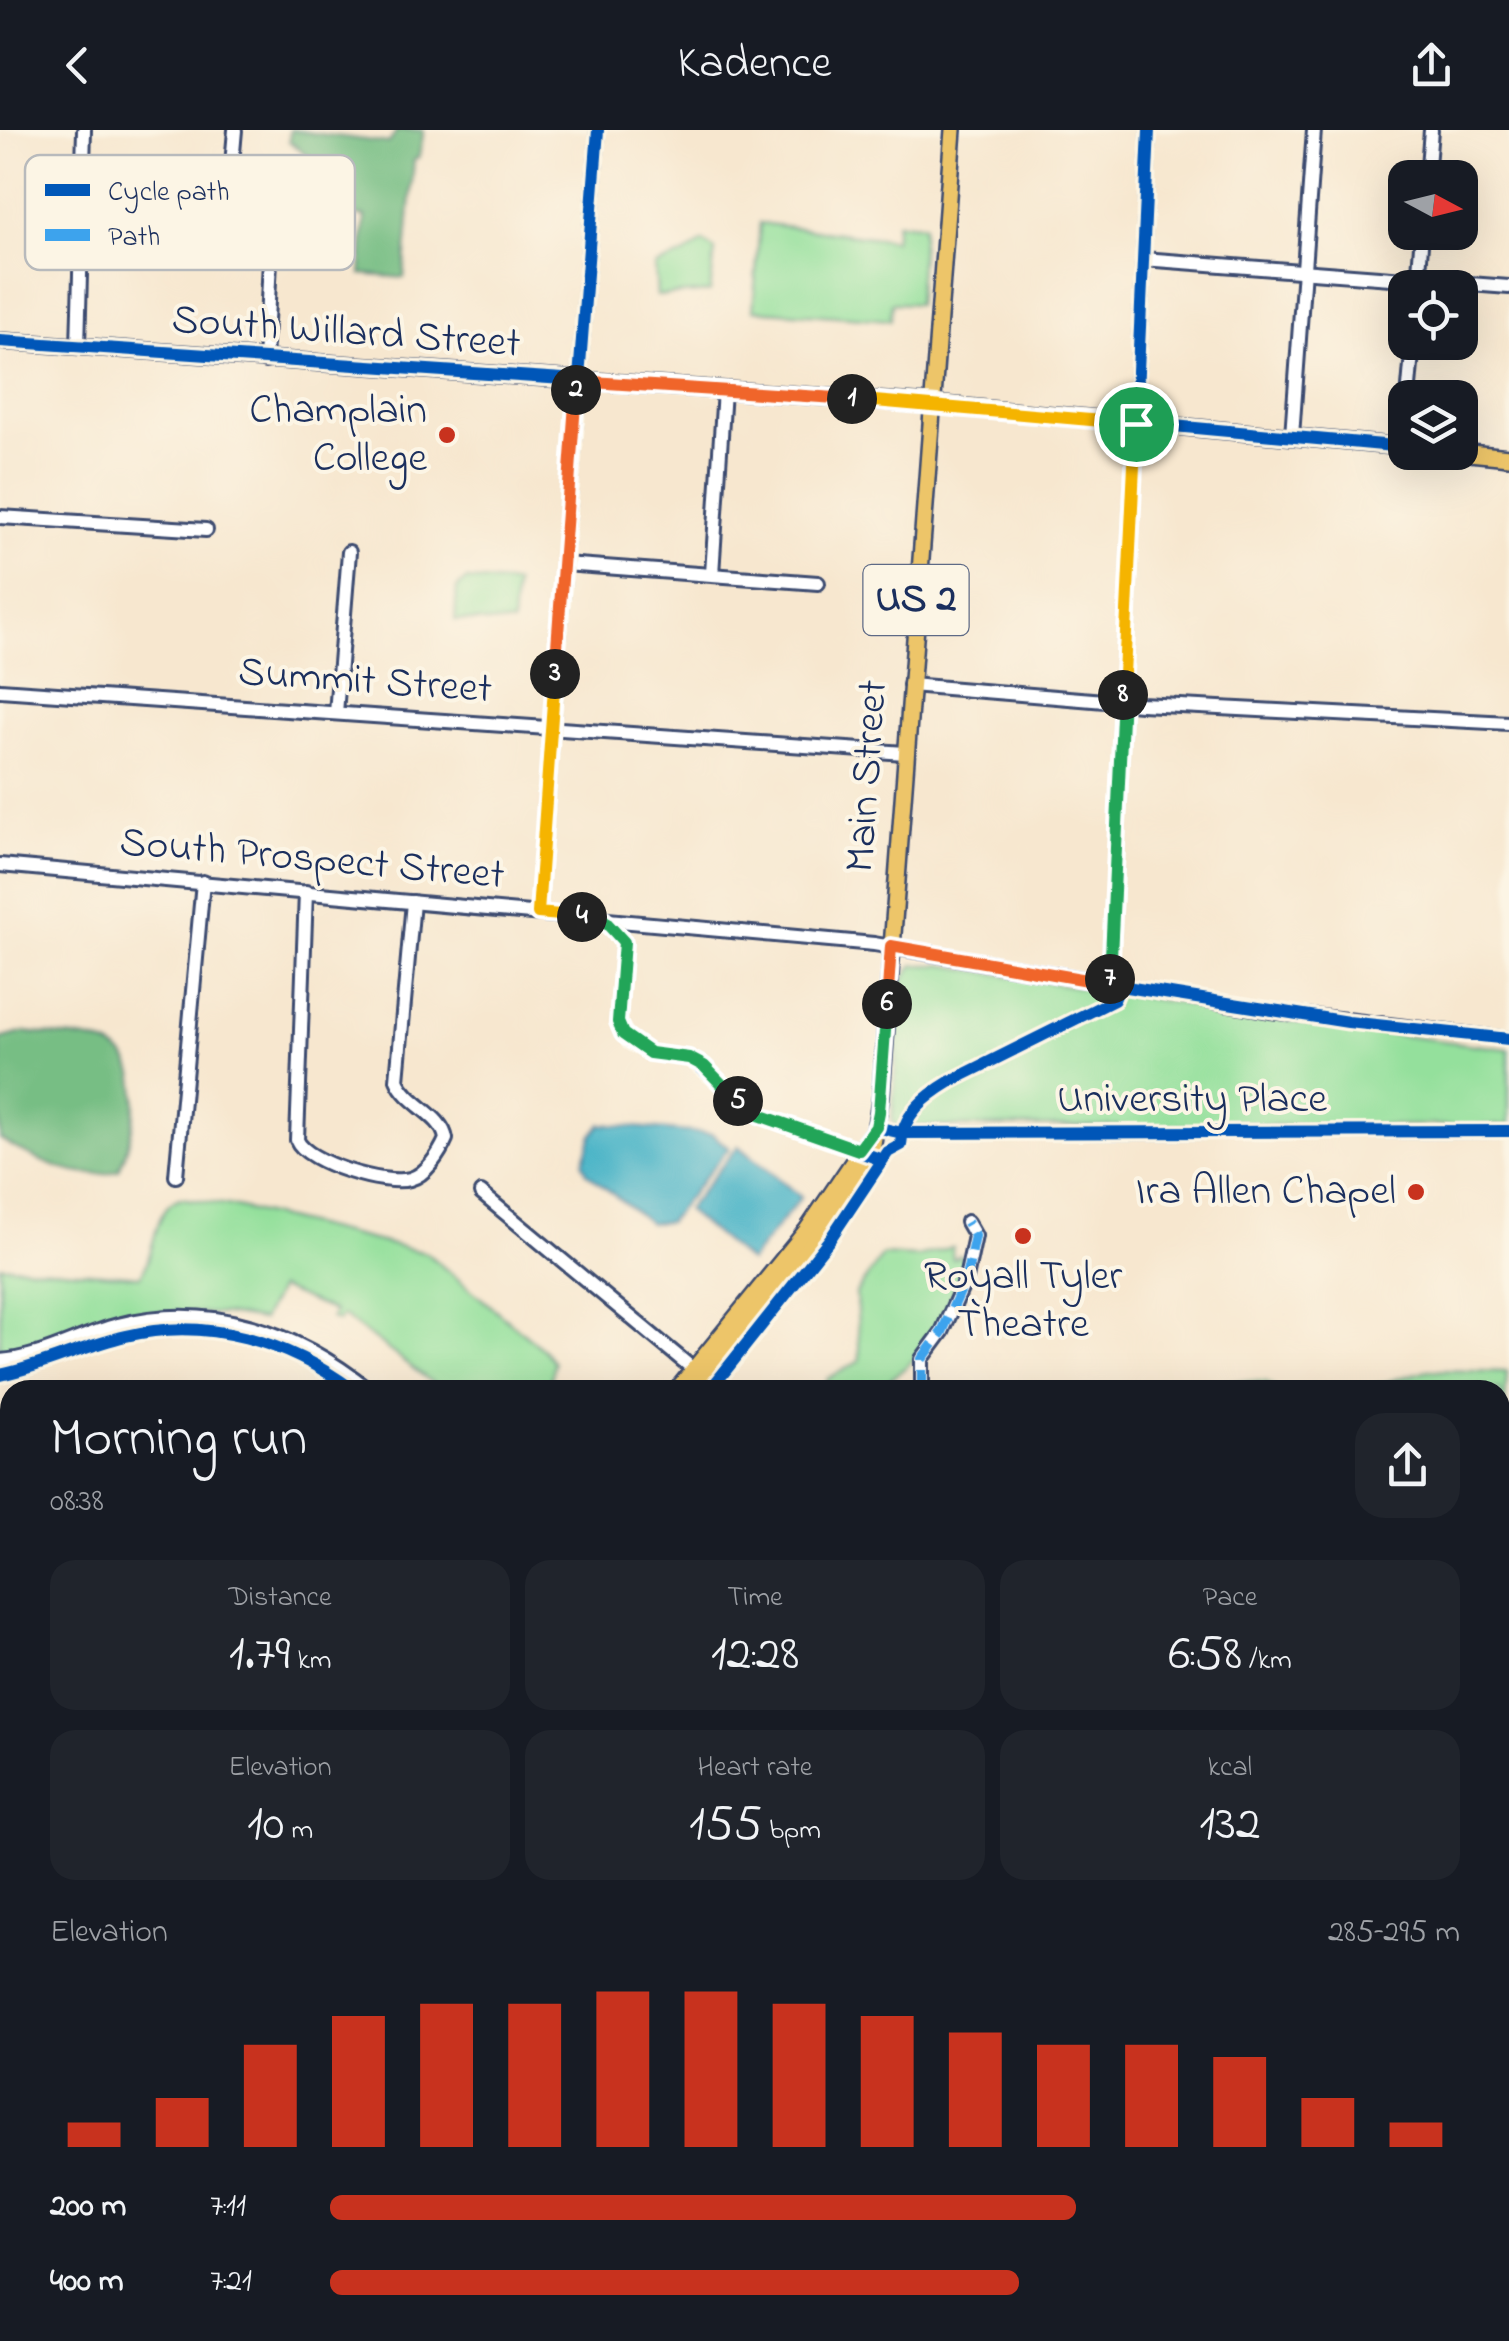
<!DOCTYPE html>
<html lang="en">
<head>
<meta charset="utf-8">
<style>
  :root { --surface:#171b24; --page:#20242c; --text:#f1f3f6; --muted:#9ea1a6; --accent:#c8321e }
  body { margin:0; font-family:"Indie Flower",sans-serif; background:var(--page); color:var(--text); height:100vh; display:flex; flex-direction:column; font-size:38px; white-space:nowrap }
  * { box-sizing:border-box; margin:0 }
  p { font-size:32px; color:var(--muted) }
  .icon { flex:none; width:55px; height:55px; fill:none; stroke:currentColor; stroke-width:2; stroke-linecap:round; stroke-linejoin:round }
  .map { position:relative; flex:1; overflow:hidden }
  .details { position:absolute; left:0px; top:1250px; width:1510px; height:962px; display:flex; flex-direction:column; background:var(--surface); border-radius:30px 30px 0 0; box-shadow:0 10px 40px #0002 }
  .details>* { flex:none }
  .needle { width:65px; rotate:97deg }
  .controls { position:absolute; left:1388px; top:30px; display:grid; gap:20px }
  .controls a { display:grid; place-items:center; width:90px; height:90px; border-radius:20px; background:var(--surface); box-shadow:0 10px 40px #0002; font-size:50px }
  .pin { position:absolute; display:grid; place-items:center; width:85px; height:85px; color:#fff; margin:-42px; border:5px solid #fff; border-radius:50%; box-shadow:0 2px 10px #0007 }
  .km { position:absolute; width:50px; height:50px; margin:-25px; border-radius:50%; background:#222; color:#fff; font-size:28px; line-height:50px; text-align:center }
  .round { display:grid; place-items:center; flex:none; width:105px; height:105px; border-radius:30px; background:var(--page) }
  .overview { display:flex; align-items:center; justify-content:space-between; height:170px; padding:0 50px }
  h1 { font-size:55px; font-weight:600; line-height:75px }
  .metrics { display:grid; grid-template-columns:repeat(3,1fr); gap:15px; height:170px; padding:10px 50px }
  .metrics div { display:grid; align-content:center; border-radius:25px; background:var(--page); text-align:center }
  .metrics b { font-size:50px; font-weight:600 }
  .metrics small { font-size:28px; font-weight:400 }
  .metrics p { font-size:28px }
  .chart { height:280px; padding:20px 50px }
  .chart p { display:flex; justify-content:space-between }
  .chart svg { width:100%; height:180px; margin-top:10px; stroke:var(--accent); stroke-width:6 }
  ul { padding:0 50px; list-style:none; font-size:32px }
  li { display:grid; grid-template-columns:160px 120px 1fr; align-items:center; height:75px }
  li i { height:25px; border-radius:12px; background:var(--accent) }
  header { display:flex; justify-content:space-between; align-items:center; height:130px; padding:0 50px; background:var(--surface); font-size:45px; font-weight:600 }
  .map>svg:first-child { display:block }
  .green { fill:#94e09c; stroke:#58887d; stroke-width:2.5 }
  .forest { fill:#77be84; stroke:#497671; stroke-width:2.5 }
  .water { fill:#49b4c7; stroke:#327292; stroke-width:2.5 }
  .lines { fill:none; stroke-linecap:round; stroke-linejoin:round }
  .minor-casing { stroke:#3c4b6f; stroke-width:18 }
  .major-casing { stroke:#3c4b6f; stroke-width:20 }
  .minor { stroke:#fff; stroke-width:12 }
  .major { stroke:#edc569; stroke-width:15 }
  .quiet { stroke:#3da3ed; stroke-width:10; stroke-dasharray:20 10; stroke-linecap:butt }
  .cycleway-casing { stroke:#fcf5e5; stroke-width:19 }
  .cycleway { stroke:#0057b8; stroke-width:12 }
  .split-1-casing { stroke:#fff; stroke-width:20 }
  .split-2-casing { stroke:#fff; stroke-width:20 }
  .split-3-casing { stroke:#fff; stroke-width:20 }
  .split-4-casing { stroke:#fff; stroke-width:20 }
  .split-5-casing { stroke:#fff; stroke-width:20 }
  .split-6-casing { stroke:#fff; stroke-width:20 }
  .split-7-casing { stroke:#fff; stroke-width:20 }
  .split-8-casing { stroke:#fff; stroke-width:20 }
  .split-9-casing { stroke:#fff; stroke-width:20 }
  .split-1 { stroke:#f5b400; stroke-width:12 }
  .split-2 { stroke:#f0652b; stroke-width:12 }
  .split-3 { stroke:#f0652b; stroke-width:12 }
  .split-4 { stroke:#f5b400; stroke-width:12 }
  .split-5 { stroke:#22a559; stroke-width:12 }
  .split-6 { stroke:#22a559; stroke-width:12 }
  .split-7 { stroke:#f0652b; stroke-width:12 }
  .split-8 { stroke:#22a559; stroke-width:12 }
  .split-9 { stroke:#f5b400; stroke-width:12 }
  .poi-dot { fill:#c8321e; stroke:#fcf5e5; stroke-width:4 }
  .labels { text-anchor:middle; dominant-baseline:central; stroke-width:8; stroke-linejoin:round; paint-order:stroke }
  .shield { fill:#fcf5e5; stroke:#5e6a86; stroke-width:2.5 }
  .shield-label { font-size:40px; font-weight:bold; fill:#1b2f5e }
  .street-label { font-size:42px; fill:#1b2f5e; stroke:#fcf5e5 }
  .poi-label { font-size:42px; fill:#1b2f5e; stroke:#fcf5e5; text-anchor:end }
  .key { fill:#fcf5e5; stroke:#b8babc; stroke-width:2.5 }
  .key-label { font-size:28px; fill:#1b2f5e }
</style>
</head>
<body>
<header><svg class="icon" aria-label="back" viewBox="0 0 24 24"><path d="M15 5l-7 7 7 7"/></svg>Kadence<svg class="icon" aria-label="share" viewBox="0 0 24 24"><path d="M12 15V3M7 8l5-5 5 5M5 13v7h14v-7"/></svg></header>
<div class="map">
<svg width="1509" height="2211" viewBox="0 0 1509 2211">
  <rect width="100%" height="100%" fill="#fcf5e5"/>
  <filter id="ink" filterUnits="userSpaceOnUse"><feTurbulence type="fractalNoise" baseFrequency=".01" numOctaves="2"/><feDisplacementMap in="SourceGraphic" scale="20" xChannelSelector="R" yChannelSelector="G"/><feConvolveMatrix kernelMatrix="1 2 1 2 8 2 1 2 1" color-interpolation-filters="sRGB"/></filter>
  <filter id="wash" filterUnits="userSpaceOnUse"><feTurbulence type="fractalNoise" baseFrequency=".0048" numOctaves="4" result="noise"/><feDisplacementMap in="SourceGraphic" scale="40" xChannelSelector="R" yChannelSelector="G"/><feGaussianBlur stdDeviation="2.25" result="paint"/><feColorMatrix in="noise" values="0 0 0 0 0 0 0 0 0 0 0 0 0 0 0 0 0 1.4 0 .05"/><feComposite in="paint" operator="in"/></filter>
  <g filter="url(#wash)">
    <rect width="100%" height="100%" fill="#f7e7cf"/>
    <g class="green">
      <polygon points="760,93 894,110 896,93 923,95 917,174 892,173 890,190 753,180"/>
      <polygon points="703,112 715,120 710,162 657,166 655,136 682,126"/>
      <polygon points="467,450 515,454 512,494 455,490 457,458"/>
      <polygon points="914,835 943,835 1308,894 1509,919 1509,995 895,997 892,991 901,852"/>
      <path d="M180,1068L228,1075L426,1123L543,1219L554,1232L549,1260H442L342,1185L338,1191L331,1188L334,1181L279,1158L262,1190L226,1184L143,1182L100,1192L39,1216L0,1220V1135L140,1146C156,1125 152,1077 180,1068Z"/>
      <polygon points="952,1117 953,1129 961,1125 965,1134 936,1202 907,1236 877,1260 827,1260 827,1249 860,1231 856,1163 883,1125 918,1127"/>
      <polygon points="1428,1240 1507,1242 1500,1345 1500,1260 1359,1260"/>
      <polygon points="1170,1251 1266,1252 1277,1260 1169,1260"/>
    </g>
    <g class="forest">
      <polygon points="290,0 389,13 397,0 424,0 419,27 414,30 404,148 361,144 365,86 321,83 322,60 311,47 307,26 289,11"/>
      <path d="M25,902C52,906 96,905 118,921C150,942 131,1012 119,1040C81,1054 32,1029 0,1009V909Z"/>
      <polygon points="515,2202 873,2202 903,2211 498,2211"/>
      <polygon points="945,2202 1020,2203 1040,2211 936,2211"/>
      <polygon points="1181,2202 1317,2203 1320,2211 1180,2211"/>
    </g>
    <g class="water">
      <polygon points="601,994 712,1004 729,1018 668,1092 649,1093 587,1043 583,1033 592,1005"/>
      <polygon points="738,1016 801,1067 749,1132 686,1080"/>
      <polygon points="294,2203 294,2202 458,2203 438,2211 293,2211"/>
    </g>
  </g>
  <g filter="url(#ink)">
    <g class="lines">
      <defs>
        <g id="minor">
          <polyline points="232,34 235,0"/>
          <polyline points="1427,48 1431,0"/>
          <polyline points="1143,129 1509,157"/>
          <polyline points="1418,155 1422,102"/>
          <polyline points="78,217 84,0"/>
          <polyline points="265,231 272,91"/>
          <polyline points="1408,268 1413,212"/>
          <polyline points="1292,306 1314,0"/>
          <polyline points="0,387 206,400"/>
          <polyline points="564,434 818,453"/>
          <polyline points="712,444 724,260"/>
          <polyline points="910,555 1141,574 1509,593"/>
          <polyline points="0,560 905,623"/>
          <polyline points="336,583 349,422"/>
          <polyline points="0,735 874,814 1270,881 1509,909"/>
          <path d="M306,762L297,1010C306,1033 386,1056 410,1049C426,1045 440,1023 446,1009C442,984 407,975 397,950L413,772"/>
          <polyline points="538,783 598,0"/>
          <polyline points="1110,854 1149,0"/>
          <polyline points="876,997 902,1003 1509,1001"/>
          <polyline points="176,1046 203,752"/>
          <polyline points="481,1063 698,1243"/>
          <path d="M0,1231C43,1228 77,1206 118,1195C211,1171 297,1202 369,1260"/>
          <polyline points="922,1260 922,1229 942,1202 966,1148 975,1106 967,1092"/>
          <polyline points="1500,1353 1509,1353"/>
          <polyline points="1500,1370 1509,1370"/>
          <polyline points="0,1811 10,1812"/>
          <polyline points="1504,2034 1509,2031"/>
          <polyline points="1488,2202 1492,2211"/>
          <polyline points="476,2211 496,2202"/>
        </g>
        <g id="major">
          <polyline points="0,211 932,274 1405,317"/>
          <polyline points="1460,322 1509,327"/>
          <polyline points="677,1260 807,1100 874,1001"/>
          <polyline points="694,1260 817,1107 865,1036 871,1026 881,965 953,0"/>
          <polyline points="0,1653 10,1653"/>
          <polyline points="1500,1845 1509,1844"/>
          <polyline points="0,2092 10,2080"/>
          <polyline points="0,2113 10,2102"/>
        </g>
      </defs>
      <use href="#minor" class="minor-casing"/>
      <use href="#major" class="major-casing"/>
      <use href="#minor" class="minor"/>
      <use href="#major" class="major"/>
      <polyline class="quiet" points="922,1260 922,1229 942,1202 966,1148 975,1106 967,1092"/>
      <defs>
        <g id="cycleway">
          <path d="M598,0L538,783C571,786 605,781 624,813L618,892L630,912L650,923L689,928L759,985L882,1030"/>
          <polyline points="0,211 932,274 1405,317"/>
          <polyline points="1110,854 1149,0"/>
          <polyline points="876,997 902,1003 1509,1001"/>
          <path d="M0,1245C44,1236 83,1216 126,1206C207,1186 289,1212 353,1260"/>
          <path d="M710,1260L830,1109L888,1022L901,1015C902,984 926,966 951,951L1114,870L1120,856L1348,892L1509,909"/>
        </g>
      </defs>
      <use href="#cycleway" class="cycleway-casing"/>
      <use href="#cycleway" class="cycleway"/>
    </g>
  </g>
  <g class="lines" filter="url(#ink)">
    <defs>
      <polyline id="split-1" points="852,269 1136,294"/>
      <polyline id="split-2" points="576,260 577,251 852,269"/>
      <polyline id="split-3" points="555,544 576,260"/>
      <polyline id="split-4" points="555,544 538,783 582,787"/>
      <polyline id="split-5" points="582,787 602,788 624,812 618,892 623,904 650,923 689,928 704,936 738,971"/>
      <polyline id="split-6" points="738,971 759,985 859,1020 876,997 879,982 887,874"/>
      <polyline id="split-7" points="887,874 891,816 1110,854 1110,849"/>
      <polyline id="split-8" points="1110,849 1123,565"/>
      <polyline id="split-9" points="1123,565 1136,294"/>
    </defs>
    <use href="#split-1" class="split-1-casing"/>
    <use href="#split-2" class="split-2-casing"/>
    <use href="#split-3" class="split-3-casing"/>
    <use href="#split-4" class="split-4-casing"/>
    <use href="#split-5" class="split-5-casing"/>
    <use href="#split-6" class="split-6-casing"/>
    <use href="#split-7" class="split-7-casing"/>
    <use href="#split-8" class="split-8-casing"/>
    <use href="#split-9" class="split-9-casing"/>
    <use href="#split-1" class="split-1"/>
    <use href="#split-2" class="split-2"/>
    <use href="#split-3" class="split-3"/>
    <use href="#split-4" class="split-4"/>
    <use href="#split-5" class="split-5"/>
    <use href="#split-6" class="split-6"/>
    <use href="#split-7" class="split-7"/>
    <use href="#split-8" class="split-8"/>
    <use href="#split-9" class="split-9"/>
  </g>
  <g class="poi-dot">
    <circle cx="447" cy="305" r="10"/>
    <circle cx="1416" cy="1062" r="10"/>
    <circle cx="1023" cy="1106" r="10"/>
  </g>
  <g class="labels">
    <rect class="shield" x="863.5" y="435" width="105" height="70" rx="8"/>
    <g class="shield-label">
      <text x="916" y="470">US 2</text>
    </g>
    <g class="street-label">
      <text transform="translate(346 203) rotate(4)">South Willard Street</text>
      <text transform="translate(365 552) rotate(4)">Summit Street</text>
      <text transform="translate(868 646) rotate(-86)">Main Street</text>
      <text transform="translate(312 730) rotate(5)">South Prospect Street</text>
      <text x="1192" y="970">University Place</text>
    </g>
    <g class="poi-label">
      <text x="427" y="281">Champlain<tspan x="427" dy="48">College</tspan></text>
      <text x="1396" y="1062">Ira Allen Chapel</text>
      <text x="1023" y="1147" text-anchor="middle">Royall Tyler<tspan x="1023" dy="48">Theatre</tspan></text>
    </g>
  </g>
  <rect x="25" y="25" width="330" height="115" rx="15" class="key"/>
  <rect x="45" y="54" width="45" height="12" fill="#0057b8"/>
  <rect x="45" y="99" width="45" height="12" fill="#3da3ed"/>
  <g class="key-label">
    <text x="108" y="70">Cycle path</text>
    <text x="108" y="115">Path</text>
  </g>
</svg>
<div class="controls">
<a><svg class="needle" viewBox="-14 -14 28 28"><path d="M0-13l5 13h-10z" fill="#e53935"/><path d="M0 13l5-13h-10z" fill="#9ea1a6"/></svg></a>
<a><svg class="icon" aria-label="locate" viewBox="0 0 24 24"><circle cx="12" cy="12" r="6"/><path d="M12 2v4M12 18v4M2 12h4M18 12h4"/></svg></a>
<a><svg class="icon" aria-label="layers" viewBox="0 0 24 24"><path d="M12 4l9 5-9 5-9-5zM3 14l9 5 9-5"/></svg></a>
</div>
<div class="pin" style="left:1136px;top:294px;background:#1e9e55"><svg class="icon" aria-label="arrive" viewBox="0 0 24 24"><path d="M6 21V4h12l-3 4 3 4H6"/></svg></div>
<b class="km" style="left:852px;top:269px">1</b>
<b class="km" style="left:576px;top:260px">2</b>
<b class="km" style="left:555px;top:544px">3</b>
<b class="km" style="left:582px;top:787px">4</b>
<b class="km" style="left:738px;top:971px">5</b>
<b class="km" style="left:887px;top:874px">6</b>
<b class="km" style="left:1110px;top:849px">7</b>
<b class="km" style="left:1123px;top:565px">8</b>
<section class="details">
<div class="overview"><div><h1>Morning run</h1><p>08:38</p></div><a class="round"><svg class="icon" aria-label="share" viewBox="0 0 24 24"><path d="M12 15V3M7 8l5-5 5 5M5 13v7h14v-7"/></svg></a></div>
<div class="metrics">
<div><p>Distance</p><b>1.79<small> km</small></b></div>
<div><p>Time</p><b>12:28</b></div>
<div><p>Pace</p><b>6:58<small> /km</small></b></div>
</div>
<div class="metrics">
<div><p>Elevation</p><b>10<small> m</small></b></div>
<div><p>Heart rate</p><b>155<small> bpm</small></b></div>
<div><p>kcal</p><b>132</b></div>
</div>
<div class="chart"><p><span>Elevation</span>285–295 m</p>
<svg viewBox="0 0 160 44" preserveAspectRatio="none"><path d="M5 44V38M15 44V32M25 44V19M35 44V12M45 44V9M55 44V9M65 44V6M75 44V6M85 44V9M95 44V12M105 44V16M115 44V19M125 44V19M135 44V22M145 44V32M155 44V38"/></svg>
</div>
<ul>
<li><b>200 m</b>7:11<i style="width:66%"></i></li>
<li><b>400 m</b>7:21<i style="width:61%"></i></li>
</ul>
</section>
</div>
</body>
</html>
